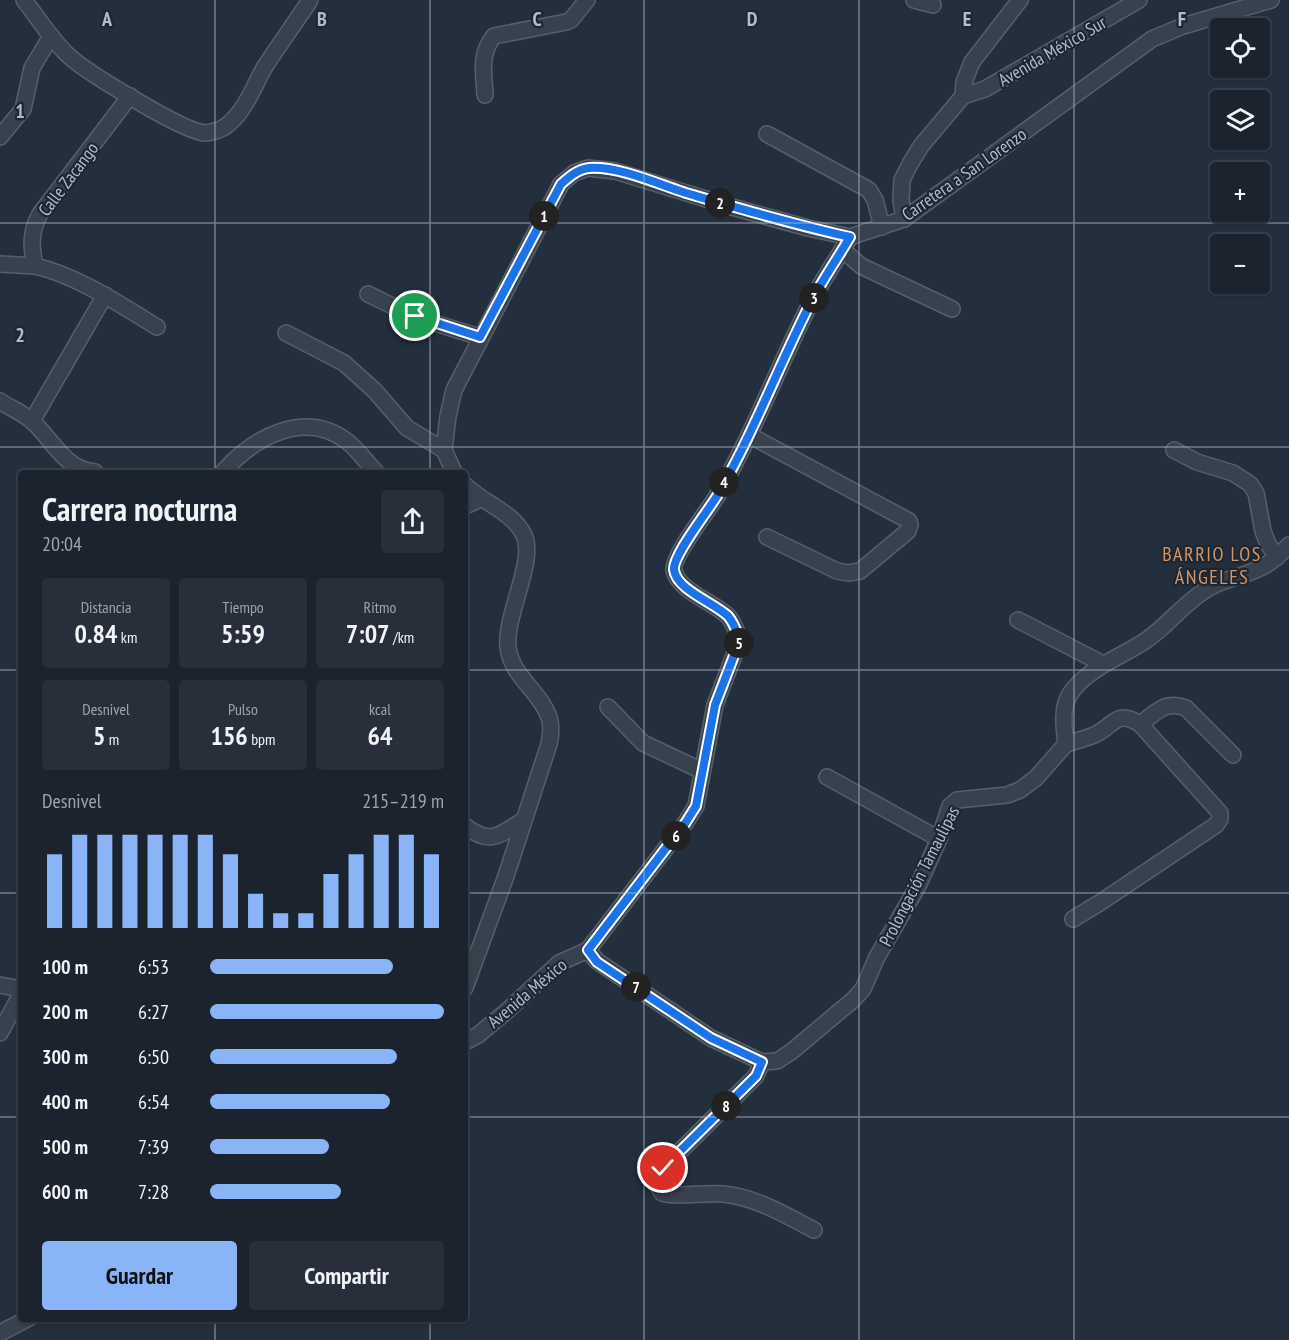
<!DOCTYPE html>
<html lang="es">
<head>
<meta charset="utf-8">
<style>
  :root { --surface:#1b232e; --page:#282f3a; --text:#f1f3f6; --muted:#a0a4aa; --line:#39404a; --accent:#8ab4f8 }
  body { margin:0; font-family:"PT Sans Narrow",sans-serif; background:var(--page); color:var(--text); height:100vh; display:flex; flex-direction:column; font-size:22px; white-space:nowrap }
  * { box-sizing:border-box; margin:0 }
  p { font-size:20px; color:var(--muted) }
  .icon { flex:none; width:33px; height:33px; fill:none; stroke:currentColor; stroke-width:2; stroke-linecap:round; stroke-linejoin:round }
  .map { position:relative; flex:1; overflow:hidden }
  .details { position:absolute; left:18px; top:470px; width:450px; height:852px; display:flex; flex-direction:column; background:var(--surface); border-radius:6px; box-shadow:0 2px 4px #0004,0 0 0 2px var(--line) }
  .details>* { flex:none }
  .fabs { position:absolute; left:1210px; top:18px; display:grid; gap:12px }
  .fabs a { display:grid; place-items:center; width:60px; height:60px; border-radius:6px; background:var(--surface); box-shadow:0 2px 4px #0004,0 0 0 2px var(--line); font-size:30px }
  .pin { position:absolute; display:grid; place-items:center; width:51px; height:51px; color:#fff; margin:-26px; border:3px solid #fff; border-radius:50%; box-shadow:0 2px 6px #0007 }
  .km { position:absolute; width:30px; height:30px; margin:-15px; border-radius:50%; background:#222; color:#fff; font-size:16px; line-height:30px; text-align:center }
  .round { display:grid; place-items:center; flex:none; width:63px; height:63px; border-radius:6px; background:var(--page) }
  .overview { display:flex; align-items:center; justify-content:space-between; height:102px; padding:0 24px }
  h1 { font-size:33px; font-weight:700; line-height:45px }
  .stats { display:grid; grid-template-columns:repeat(3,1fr); gap:9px; height:102px; padding:6px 24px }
  .stats div { display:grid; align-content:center; border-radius:6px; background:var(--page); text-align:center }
  .stats b { font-size:26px; font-weight:700 }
  .stats small { font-size:16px; font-weight:400 }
  .stats p { font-size:16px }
  .chart { height:168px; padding:12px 24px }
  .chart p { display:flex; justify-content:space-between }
  .chart svg { width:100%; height:108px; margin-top:6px; stroke:var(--accent); stroke-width:6 }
  .button { display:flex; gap:12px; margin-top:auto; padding:12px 24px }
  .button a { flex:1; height:69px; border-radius:6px; background:var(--accent); color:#111; font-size:24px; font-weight:700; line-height:69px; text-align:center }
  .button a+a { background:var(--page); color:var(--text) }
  ul { padding:0 24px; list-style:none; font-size:20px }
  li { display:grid; grid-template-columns:96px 72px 1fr; align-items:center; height:45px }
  li i { height:15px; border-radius:8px; background:var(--accent) }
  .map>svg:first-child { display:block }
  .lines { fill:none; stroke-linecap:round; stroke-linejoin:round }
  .minor-casing { stroke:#565f6c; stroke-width:18 }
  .minor { stroke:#38414e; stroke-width:15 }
  .route-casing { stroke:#fff; stroke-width:12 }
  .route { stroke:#1a73e8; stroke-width:8 }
  .grid { fill:none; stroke:#b4bcc9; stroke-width:1.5; stroke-opacity:0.55 }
  .labels { text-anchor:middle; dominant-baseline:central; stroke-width:4.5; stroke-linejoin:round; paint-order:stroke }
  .street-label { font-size:18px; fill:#b4bcc9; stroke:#1d2633 }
  .neighbourhood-label { font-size:20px; letter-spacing:1.5px; fill:#d59563; stroke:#1d2633 }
  .grid-label { font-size:20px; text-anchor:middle; font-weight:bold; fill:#b4bcc9; stroke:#1d2633; stroke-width:4.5; stroke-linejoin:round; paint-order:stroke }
</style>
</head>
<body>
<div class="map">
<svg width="1289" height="1340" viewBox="0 0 1289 1340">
  <rect width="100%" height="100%" fill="#242f3e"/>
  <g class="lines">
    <defs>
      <g id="minor">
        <path d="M24,0C39,19 52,41 70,57C88,73 184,132 205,133C210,133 219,130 223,128C243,116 253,88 264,68C279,45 295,23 310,0"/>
        <polyline points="914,0 933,5"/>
        <path d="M485,95C484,74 479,54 494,36L566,22L571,20L587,0"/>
        <path d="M130,96L40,214C30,232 31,246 35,266C76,275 121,305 157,327"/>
        <polyline points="963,96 985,89 1139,0"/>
        <polyline points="767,134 869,190 875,200 882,227"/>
        <polyline points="0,137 23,109 32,68 51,36"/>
        <polyline points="904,219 901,200 902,180 910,164 921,146 963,96 964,82 972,62 1020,0"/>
        <polyline points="843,250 861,266 952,309"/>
        <polyline points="0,264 35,266"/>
        <polyline points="368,294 415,317 480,337"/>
        <polyline points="286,333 344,363 375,391 407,428 444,450"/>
        <path d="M0,401C10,408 23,413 32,421C53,440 64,469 95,472"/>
        <polyline points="32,421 105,295"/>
        <polyline points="749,435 909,521 910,525 908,531 860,571 848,573 837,571 767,537"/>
        <polyline points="1174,450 1197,462 1233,473 1250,484 1256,493 1263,531 1268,544 1277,557"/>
        <path d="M223,472C253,438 305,408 348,442C358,450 367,463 376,472"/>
        <polyline points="454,472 444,450 448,416 454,390 561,184 574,173 588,168 615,171 732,207 808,228 850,237 904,219 1152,39 1183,26 1271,0"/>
        <path d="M465,485C483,503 513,512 524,535C536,561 505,614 508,647C511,676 540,691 549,717C552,726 551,735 549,744L506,876L465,988"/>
        <polyline points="465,506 481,499"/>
        <polyline points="1018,620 1103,664"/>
        <polyline points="608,707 643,743 702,771"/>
        <path d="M1140,724C1157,712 1165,700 1186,708L1233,755"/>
        <path d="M1066,744C1075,741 1085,739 1094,735C1115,726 1115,709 1140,724L1220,813V819L1216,825L1101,902L1073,919"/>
        <polyline points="827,777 939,839"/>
        <path d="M465,826C491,846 499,835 524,820"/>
        <path d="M588,950L597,961L711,1038L762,1062L777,1061L791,1052L853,1000L863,989L877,957L918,886L939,839L950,806L957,800L1007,795L1020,790L1036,778L1066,744C1064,728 1061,708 1070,694C1086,669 1121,657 1145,641C1168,626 1184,602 1209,588C1226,578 1247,576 1264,566C1274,561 1281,553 1289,545"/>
        <polyline points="0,985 21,989"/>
        <polyline points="0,1033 21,994"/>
        <path d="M465,1042L478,1035L507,1011L559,963L588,950L686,822L696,806L715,705L740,640C737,632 734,623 728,616C713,602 677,590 674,570C672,556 708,511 717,496C752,436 777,370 808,308C820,283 836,261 850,237"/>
        <path d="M762,1062L756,1076L663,1168L659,1174L657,1184L662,1193C680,1198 703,1192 723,1194C756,1197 785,1215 814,1230"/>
        <polyline points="0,1333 29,1318"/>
      </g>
    </defs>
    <use href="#minor" class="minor-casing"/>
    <use href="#minor" class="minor"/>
  </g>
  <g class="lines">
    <defs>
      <path id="route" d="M415,316L480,337L561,184C569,177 578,169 589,168C619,166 658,184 686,193C741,209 795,225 850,237C836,261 820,283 808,308C777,370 752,436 717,496C708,511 672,556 674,570C677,590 713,602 728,616C734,623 737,632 740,640L715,705L696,806L686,822L588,950L597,962L711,1038L762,1062L756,1076L663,1168"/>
    </defs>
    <use href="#route" class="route-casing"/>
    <use href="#route" class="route"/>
  </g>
  <path class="grid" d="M215,0V472M430,0V472M644,0V1340M859,0V1340M1074,0V1340M0,223H1289M0,447H1289M0,670H21M465,670H1289M0,893H21M465,893H1289M0,1117H21M465,1117H1289M215,1318V1340M430,1318V1340"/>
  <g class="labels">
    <g class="street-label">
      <text transform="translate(1052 51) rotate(-30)">Avenida México Sur</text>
      <text transform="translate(964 174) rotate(-35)">Carretera a San Lorenzo</text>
      <text transform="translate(68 179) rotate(-53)">Calle Zacango</text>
      <text transform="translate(919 876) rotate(-63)">Prolongación Tamaulipas</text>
      <text transform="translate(527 993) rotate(-40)">Avenida México</text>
    </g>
    <g class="neighbourhood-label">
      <text x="1212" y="554">BARRIO LOS<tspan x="1212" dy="23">ÁNGELES</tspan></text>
    </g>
  </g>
  <g class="grid-label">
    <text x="107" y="26">A</text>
    <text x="322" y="26">B</text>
    <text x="537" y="26">C</text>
    <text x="752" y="26">D</text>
    <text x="967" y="26">E</text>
    <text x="1182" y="26">F</text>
    <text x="20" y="118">1</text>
    <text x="20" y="342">2</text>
  </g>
</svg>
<div class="fabs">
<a><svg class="icon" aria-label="locate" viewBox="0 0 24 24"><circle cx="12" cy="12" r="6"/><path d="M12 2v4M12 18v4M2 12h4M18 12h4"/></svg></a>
<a><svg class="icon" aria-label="layers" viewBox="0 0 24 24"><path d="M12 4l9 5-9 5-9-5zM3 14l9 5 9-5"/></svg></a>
<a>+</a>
<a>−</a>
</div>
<div class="pin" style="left:415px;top:316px;background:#1e9e55"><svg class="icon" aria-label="arrive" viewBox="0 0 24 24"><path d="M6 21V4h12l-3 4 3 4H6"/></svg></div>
<div class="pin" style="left:663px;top:1168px;background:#d93025"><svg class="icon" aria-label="check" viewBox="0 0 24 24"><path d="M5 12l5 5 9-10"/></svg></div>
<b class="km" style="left:544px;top:216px">1</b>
<b class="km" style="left:720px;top:203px">2</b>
<b class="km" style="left:814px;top:298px">3</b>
<b class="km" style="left:724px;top:482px">4</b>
<b class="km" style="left:739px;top:643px">5</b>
<b class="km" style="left:676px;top:836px">6</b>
<b class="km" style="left:636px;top:987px">7</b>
<b class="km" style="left:726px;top:1106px">8</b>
<section class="details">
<div class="overview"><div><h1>Carrera nocturna</h1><p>20:04</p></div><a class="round"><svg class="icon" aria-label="share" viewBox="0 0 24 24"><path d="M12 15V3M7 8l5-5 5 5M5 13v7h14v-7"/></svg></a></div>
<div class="stats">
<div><p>Distancia</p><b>0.84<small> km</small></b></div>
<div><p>Tiempo</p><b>5:59</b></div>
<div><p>Ritmo</p><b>7:07<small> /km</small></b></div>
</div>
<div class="stats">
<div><p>Desnivel</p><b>5<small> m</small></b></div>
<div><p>Pulso</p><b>156<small> bpm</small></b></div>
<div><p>kcal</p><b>64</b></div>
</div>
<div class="chart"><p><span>Desnivel</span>215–219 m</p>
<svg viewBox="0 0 160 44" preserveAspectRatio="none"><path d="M5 44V14M15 44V6M25 44V6M35 44V6M45 44V6M55 44V6M65 44V6M75 44V14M85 44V30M95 44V38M105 44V38M115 44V22M125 44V14M135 44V6M145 44V6M155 44V14"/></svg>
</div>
<ul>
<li><b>100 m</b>6:53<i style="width:78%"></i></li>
<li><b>200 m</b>6:27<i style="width:100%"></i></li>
<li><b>300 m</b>6:50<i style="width:80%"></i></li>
<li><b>400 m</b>6:54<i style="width:77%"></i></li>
<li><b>500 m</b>7:39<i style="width:51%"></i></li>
<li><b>600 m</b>7:28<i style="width:56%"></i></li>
</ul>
<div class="button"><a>Guardar</a><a>Compartir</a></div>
</section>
</div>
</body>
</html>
